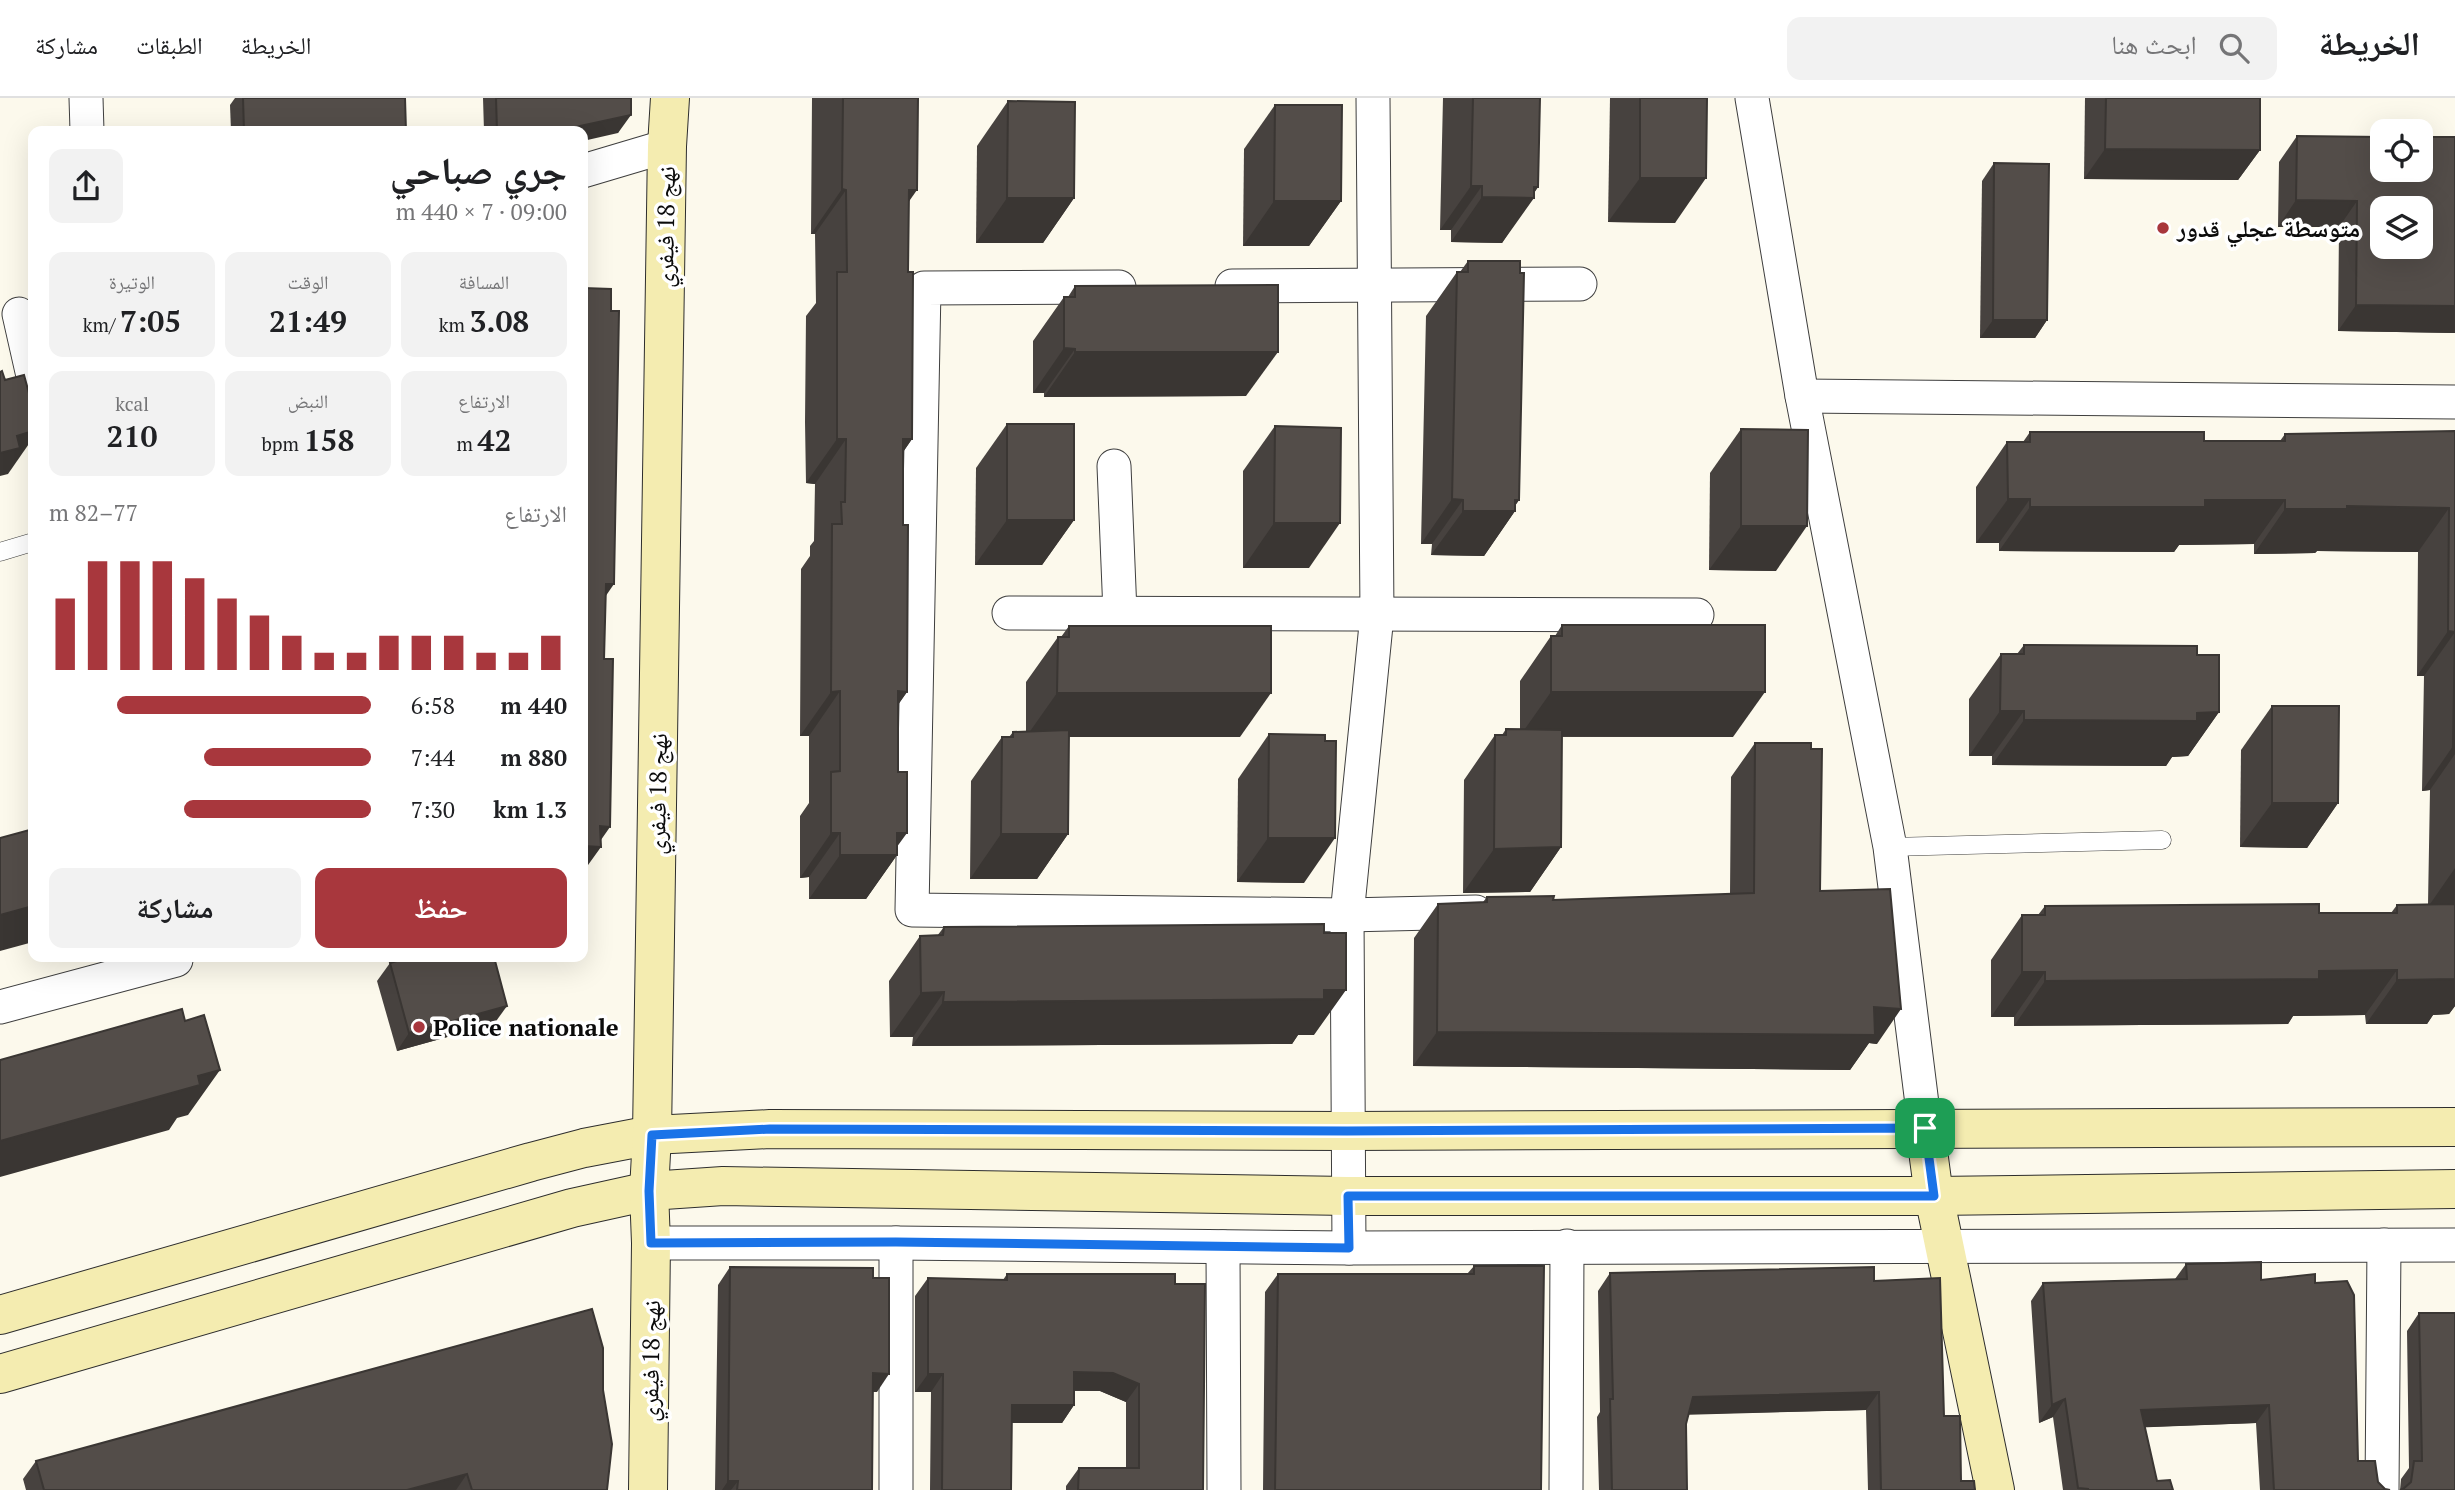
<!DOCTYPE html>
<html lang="ar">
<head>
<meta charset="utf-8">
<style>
  :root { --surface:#fff; --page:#f2f2f2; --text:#202124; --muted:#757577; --line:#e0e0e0; --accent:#a8373d }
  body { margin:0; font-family:"PT Serif","Noto Naskh Arabic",serif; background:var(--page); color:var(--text); direction:rtl; height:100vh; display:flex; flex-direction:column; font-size:26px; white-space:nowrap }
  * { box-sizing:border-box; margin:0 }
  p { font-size:23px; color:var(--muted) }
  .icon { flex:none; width:38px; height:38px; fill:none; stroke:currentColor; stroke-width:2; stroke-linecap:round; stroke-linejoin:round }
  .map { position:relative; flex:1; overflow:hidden; direction:ltr }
  .details { position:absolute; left:28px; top:28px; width:560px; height:836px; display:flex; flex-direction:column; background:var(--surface); border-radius:14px; box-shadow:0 7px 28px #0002; direction:rtl }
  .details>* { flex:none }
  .fabs { position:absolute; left:2370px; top:21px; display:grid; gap:14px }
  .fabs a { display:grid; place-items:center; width:63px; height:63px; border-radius:14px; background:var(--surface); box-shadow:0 7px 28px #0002; font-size:35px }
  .pin { position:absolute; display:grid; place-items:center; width:60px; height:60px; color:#fff; margin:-30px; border-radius:14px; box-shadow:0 4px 10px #0006 }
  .round { display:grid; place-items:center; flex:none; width:74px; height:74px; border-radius:14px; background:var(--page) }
  .headline { display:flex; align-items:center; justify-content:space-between; height:119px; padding:0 21px }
  h1 { font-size:38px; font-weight:700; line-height:52px }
  .metrics { display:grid; grid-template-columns:repeat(3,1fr); gap:10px; height:119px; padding:7px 21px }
  .metrics div { display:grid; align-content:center; border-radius:14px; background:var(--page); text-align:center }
  .metrics b { font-size:30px; font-weight:700 }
  .metrics small { font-size:19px; font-weight:400 }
  .metrics p { font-size:19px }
  .chart { height:196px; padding:14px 21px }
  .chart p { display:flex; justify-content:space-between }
  .chart svg { width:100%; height:126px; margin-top:7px; stroke:var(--accent); stroke-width:6 }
  .cta { display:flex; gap:14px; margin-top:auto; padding:14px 21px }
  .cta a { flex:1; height:80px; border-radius:14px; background:var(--accent); color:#fff; font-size:28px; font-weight:700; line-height:80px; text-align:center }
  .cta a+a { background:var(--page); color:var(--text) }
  ul { padding:0 21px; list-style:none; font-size:23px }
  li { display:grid; grid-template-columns:112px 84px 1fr; align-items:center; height:52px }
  li i { height:18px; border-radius:9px; background:var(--accent) }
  header { display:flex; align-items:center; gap:42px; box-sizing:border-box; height:98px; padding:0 35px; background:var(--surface); border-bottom:2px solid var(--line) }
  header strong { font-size:33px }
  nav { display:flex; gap:38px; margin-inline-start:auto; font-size:24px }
  .search { width:490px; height:63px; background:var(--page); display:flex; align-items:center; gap:18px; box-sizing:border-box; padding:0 24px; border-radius:14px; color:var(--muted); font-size:26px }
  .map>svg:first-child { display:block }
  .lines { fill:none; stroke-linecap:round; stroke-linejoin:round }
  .lane-casing { stroke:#3e3e3e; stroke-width:19 }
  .street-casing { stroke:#3e3e3e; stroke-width:35 }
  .secondary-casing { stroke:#2d2d2d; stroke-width:40 }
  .lane { stroke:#fff; stroke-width:18 }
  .street { stroke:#fff; stroke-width:33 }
  .secondary { stroke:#f4ecb0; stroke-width:38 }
  .wall { fill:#47423f }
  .shaded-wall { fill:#3a3633 }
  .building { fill:#534d49; stroke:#3a3633; stroke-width:2; fill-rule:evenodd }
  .route-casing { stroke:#fff; stroke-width:14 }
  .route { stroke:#1a73e8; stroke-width:9 }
  .poi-dot { fill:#a8373d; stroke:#fff; stroke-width:2.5 }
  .labels { text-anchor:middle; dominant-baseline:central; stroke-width:7; stroke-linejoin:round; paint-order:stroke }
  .street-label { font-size:24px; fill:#0b0b0b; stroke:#fff }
  .poi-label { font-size:24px; font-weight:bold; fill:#0b0b0b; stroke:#fff; text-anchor:start }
</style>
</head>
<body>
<header>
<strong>الخريطة</strong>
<div class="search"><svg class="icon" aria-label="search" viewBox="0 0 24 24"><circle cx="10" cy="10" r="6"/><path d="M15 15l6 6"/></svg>ابحث هنا</div>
<nav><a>الخريطة</a><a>الطبقات</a><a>مشاركة</a></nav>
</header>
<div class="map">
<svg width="2455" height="1392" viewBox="0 0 2455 1392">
  <rect width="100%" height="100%" fill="#fcf9ec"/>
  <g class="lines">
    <defs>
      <g id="lane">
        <polyline points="0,454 33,444"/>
        <polyline points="1890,749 2162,742"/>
      </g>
      <g id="street">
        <polyline points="86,0 87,33"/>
        <polyline points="1752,0 1802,298 1890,749 1925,1030"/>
        <polyline points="583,73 667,48"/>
        <polyline points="1232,188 1580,186"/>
        <polyline points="1119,189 924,190 912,812 1347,817 1476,814"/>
        <polyline points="19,216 33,278"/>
        <polyline points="1802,298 2455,304"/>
        <polyline points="1114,368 1120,515"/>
        <polyline points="1009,515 1697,517"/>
        <polyline points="0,909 176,862 175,859"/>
        <polyline points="651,1145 896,1145 1349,1150 2455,1147"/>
        <polyline points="896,1145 896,1392"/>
        <polyline points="1223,1149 1224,1392"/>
        <polyline points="1349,1150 1347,817 1377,517 1373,0"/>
        <polyline points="1566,1392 1567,1148"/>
        <polyline points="2382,1392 2384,1147"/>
      </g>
      <g id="secondary">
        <polyline points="1925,1030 1934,1098 1995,1392"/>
        <polyline points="0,1217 531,1064 584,1050 652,1037 770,1031 1347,1033 2455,1029"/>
        <polyline points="0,1276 572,1110 649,1093 723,1088 1348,1098 1934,1098 2455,1091"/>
        <polyline points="648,1392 651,1145 649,1093 652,1037 667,48 670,0"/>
      </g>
    </defs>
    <use href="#lane" class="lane-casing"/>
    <use href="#street" class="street-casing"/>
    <use href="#secondary" class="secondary-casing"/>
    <use href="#lane" class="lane"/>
    <use href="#street" class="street"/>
    <use href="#secondary" class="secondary"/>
  </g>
  <g class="wall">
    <polygon points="235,0 405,0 406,33 231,33 230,7"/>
    <polygon points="483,0 631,0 618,35 583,33 484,33"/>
    <polygon points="812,0 918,0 909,104 908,174 912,341 903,354 903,427 907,594 898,607 897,757 866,801 809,801 809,779 800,780 800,718 809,705 809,638 800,638 801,471 810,458 810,448 814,443 815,386 806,385 805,324 806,218 816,205 815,136 811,136"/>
    <polygon points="1443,0 1540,0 1538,89 1502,145 1451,144 1451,132 1440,132"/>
    <polygon points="1610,0 1707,0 1675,125 1608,124"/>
    <polygon points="2085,0 2260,0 2260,52 2238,82 2084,81"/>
    <polygon points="1008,3 1074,100 1043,145 976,145 977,48"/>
    <polygon points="1275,7 1341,103 1309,148 1243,148 1244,51"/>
    <polygon points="2297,38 2455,39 2455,235 2338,233 2339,129 2278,129 2279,64"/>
    <polygon points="1994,65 2047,222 2035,240 1980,240 1982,83"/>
    <polygon points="1468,163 1519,402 1515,408 1515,413 1484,458 1431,457 1432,446 1421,446 1426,218 1457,174 1460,174"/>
    <polygon points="1075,188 1246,298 1044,299 1044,295 1033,295 1033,243 1064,199 1068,199"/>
    <polygon points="1007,326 1074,422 1042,467 975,467 976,370"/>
    <polygon points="1275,328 1309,470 1243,470 1243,373"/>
    <polygon points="1741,331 1776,473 1709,472 1710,375"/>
    <polygon points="2455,333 2455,908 2449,916 2433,917 2427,926 2366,926 2365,917 2293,918 2288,926 2014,928 2014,919 1991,919 1991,862 2022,817 2038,817 2045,808 2319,815 2391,815 2397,807 2428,806 2430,692 2422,693 2424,578 2417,578 2418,454 2317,453 2315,455 2254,456 2254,446 2179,447 2174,454 1999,453 1999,445 1976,445 1976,389 2007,344 2023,344 2030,334 2204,343 2280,343 2285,336"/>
    <polygon points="1562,527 1733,639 1562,639 1561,749 1530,794 1463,795 1464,682 1495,637 1502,637 1506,631 1520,632 1520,583 1551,538 1555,538"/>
    <polygon points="1069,528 1240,639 1069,639 1068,736 1037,781 970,781 971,683 1002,639 1009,639 1013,634 1026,633 1026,584 1058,539 1061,539"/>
    <polygon points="2024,547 2197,557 2219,614 2188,658 2172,659 2166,668 1992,667 1992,658 1969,658 1969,601 2001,556 2017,556"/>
    <polygon points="2272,608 2338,705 2307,750 2240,749 2241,652"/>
    <polygon points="1269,636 1304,785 1237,784 1238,681"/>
    <polygon points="1755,645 1811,651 1820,793 1877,946 1869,945 1850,972 1413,968 1414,840 1438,806 1483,804 1487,799 1553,802 1730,796 1731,679"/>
    <polygon points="944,829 1314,937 1298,937 1292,946 912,948 913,939 890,939 889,883 920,838 937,838"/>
    <polygon points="390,865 494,926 397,953 377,883"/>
    <polygon points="2186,1166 2261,1182 2315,1185 2358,1363 2385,1391 2390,1392 2260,1392 2256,1325 2145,1329 2157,1383 2173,1392 2063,1392 2053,1319 2039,1325 2031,1203 2043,1185 2175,1181"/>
    <polygon points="1474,1168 1541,1392 1263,1392 1265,1194 1278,1176 1467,1176"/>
    <polygon points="730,1169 877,1294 873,1294 872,1392 715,1392 718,1187"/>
    <polygon points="1610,1175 1874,1183 1944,1318 1961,1383 1975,1392 1868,1392 1866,1312 1688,1316 1686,1326 1687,1392 1599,1392 1597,1319 1600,1314 1598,1193"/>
    <polygon points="1007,1176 1175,1186 1203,1392 1066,1392 1066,1388 1079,1370 1126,1370 1126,1304 1100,1293 1074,1293 1074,1307 1062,1325 1012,1325 1011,1392 930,1392 931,1294 915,1294 915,1198 928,1180 1003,1182"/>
    <polygon points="2419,1215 2455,1392 2400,1392 2401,1381 2409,1370 2407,1233"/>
    <polygon points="603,1292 607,1392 26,1392 23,1381 36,1363"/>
  </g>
  <g class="shaded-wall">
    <polygon points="631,17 618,35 583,43 583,33 557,33"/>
    <polygon points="2105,51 2260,52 2238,82 2084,81"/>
    <polygon points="1640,80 1706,80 1675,125 1608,124"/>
    <polygon points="1471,88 1482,88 1451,132 1440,132"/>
    <polygon points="1534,89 1538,89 1530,100 1534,100 1502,145 1451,144 1482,99"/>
    <polygon points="842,91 846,92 815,136 811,136"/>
    <polygon points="909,92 917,92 886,136"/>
    <polygon points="1007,100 1074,100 1043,145 976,145"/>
    <polygon points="2296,102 2357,103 2339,129 2278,129"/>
    <polygon points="1274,103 1341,103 1309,148 1243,148"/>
    <polygon points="2356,207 2455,208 2455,235 2338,233"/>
    <polygon points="1993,222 2047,222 2035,240 1980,240"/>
    <polygon points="1064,250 1075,251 1044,295 1033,295"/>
    <polygon points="1075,254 1278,254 1246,298 1044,299"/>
    <polygon points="33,333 33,340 8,376 0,378 0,355 17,338"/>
    <polygon points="837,341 846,341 815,386 806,385"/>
    <polygon points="903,341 912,341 881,386"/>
    <polygon points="1452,401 1463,402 1432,446 1421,446"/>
    <polygon points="2008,401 2030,401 1999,445 1976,445"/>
    <polygon points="1519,402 1511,413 1515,413 1484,458 1431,457 1463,413"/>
    <polygon points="2205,402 2285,402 2254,446 2179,447 2174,454 1999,453 2030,409"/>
    <polygon points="2347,408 2449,410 2418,454 2317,453 2315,455 2254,456 2285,411"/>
    <polygon points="1007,422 1074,422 1042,467 975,467"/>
    <polygon points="1274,425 1340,425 1309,470 1243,470"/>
    <polygon points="1741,428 1807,428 1776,473 1709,472"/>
    <polygon points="606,486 614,486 583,531"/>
    <polygon points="2448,533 2455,534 2424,578 2417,578"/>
    <polygon points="840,593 809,638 800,638 831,594"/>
    <polygon points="898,593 907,594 875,638"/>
    <polygon points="1551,594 1765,594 1733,639 1520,638"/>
    <polygon points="1057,595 1271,595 1240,639 1026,639"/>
    <polygon points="2000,613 2024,613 1992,658 1969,658"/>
    <polygon points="2219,614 2188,658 2172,659 2166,668 1992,667 2024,622"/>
    <polygon points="2453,648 2455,648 2455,656 2430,692 2422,693"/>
    <polygon points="2272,705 2338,705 2307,750 2240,749"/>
    <polygon points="600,728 610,729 596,749 601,749 583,774 583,748"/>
    <polygon points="831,735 840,735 809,779 800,780"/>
    <polygon points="897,735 907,735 891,757 897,757 866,801 809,801 840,757"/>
    <polygon points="1001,736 1068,736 1037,781 970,781"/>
    <polygon points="1268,740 1335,740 1304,785 1237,784"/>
    <polygon points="1561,749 1530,794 1463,795 1494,751"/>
    <polygon points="2455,770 2455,809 2428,809"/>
    <polygon points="33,808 33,844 0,853 0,817"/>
    <polygon points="2397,872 2365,917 2293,918 2288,926 2014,928 2045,883 2319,873"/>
    <polygon points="2022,874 2045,874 2014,919 1991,919"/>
    <polygon points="2455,877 2455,908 2449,916 2433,917 2427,926 2366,926 2397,882"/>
    <polygon points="1324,892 1346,892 1314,937 1298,937 1292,946 912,948 943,904"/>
    <polygon points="944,894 913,939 890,939 921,895"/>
    <polygon points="507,908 494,926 397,953 409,935"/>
    <polygon points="1874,909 1901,911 1877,946 1869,945 1850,972 1413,968 1437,934"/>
    <polygon points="220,972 188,1017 177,1020 169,1032 0,1079 0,1043 198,978"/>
    <polygon points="1074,1274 1113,1275 1139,1286 1126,1304 1100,1293 1062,1292"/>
    <polygon points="873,1275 889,1276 877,1294 860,1293"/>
    <polygon points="928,1276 943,1276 931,1294 915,1294"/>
    <polygon points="1879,1294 1866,1312 1680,1317 1693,1299"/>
    <polygon points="2065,1301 2053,1319 2039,1325 2052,1307"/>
    <polygon points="1012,1307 1074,1307 1062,1325 999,1325"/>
    <polygon points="2269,1307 2256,1325 2128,1330 2141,1312"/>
    <polygon points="467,1376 456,1392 407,1392"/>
    <polygon points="728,1383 738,1383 731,1392 722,1392"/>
  </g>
  <g class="building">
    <polygon points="243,0 405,0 406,33 244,33"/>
    <polygon points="496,0 631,0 631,17 557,33 497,33"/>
    <polygon points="843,0 918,0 917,92 909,92 908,174 913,174 912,341 903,341 903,427 908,427 907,594 898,593 898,674 907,674 907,735 897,735 897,757 840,757 840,735 831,735 831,674 840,673 840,593 831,594 832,426 842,426 841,404 845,404 846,341 837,341 837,174 847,174 846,92 842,91"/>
    <polygon points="1473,0 1540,0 1538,89 1534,89 1534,100 1482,99 1482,88 1471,88"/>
    <polygon points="1640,0 1707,0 1706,80 1640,80"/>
    <polygon points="2106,0 2260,0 2260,52 2105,51"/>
    <polygon points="1008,3 1075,4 1074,100 1007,100"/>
    <polygon points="1275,7 1342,7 1341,103 1274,103"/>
    <path d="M2297,38L2382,39V72H2420V39H2455V208L2356,207L2357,103L2296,102ZM2382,110H2420V149H2382Z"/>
    <polygon points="1994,65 2049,66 2047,222 1993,222"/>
    <polygon points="1468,163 1520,163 1520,175 1524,175 1519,402 1515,402 1515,413 1463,413 1463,402 1452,401 1457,174 1468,174"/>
    <polygon points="1278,187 1278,254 1075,254 1075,251 1064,250 1064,199 1075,199 1075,188"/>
    <polygon points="583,190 611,191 611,213 619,213 614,486 606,486 604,561 613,561 610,729 600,728 601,749 583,748"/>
    <polygon points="2,273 5,282 24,277 33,310 33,333 17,338 20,350 0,355 0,274"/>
    <rect x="1007" y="326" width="67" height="96"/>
    <polygon points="1275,328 1341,330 1340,425 1274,425"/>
    <polygon points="1741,331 1808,332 1807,428 1741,428"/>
    <polygon points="2455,333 2455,648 2453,648 2455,534 2448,533 2449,410 2347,408 2347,411 2285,411 2285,402 2205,402 2205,409 2030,409 2030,401 2008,401 2007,344 2030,344 2030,334 2204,334 2204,343 2285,343 2285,336"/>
    <polygon points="1562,527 1765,527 1765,594 1551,594 1551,538 1562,538"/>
    <polygon points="1069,528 1271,528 1271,595 1057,595 1058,539 1069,539"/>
    <polygon points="2024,547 2197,548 2197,557 2219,557 2219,614 2197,615 2197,623 2024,622 2024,613 2000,613 2001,556 2024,556"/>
    <polygon points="2272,608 2339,608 2338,705 2272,705"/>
    <polygon points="1506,631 1562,632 1561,749 1494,751 1495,637 1506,637"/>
    <polygon points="1069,632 1068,736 1001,736 1002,639 1013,639 1013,634"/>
    <polygon points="1269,636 1325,637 1325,643 1336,643 1335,740 1268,740"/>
    <polygon points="1755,645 1811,645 1811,651 1822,651 1820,793 1890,791 1901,911 1874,909 1875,937 1437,934 1438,806 1487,804 1487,799 1554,798 1553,802 1754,795"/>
    <polygon points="33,731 33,808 0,817 0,740"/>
    <polygon points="2319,806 2319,815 2397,815 2397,807 2455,806 2455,881 2397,882 2397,872 2319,873 2319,881 2045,883 2045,874 2022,874 2022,817 2045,817 2045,808"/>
    <polygon points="1324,826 1324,835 1346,835 1346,892 1324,892 1324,901 943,904 944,894 921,895 920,838 943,837 944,829"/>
    <polygon points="410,859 494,859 507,908 409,935 390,865"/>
    <polygon points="182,911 185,923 204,917 220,972 198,978 200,987 0,1043 0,962"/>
    <polygon points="2261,1164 2261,1182 2315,1176 2315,1185 2347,1183 2354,1197 2358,1363 2375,1363 2378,1384 2385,1391 2390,1392 2274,1392 2269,1307 2141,1312 2157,1383 2170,1382 2173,1392 2088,1392 2088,1391 2078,1390 2065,1301 2052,1307 2043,1185 2187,1181 2186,1166"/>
    <polygon points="1474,1168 1544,1168 1541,1392 1275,1392 1278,1176 1474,1176"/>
    <polygon points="730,1169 873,1170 873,1180 889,1180 889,1276 873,1275 872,1392 737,1392 738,1383 728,1383"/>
    <polygon points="1874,1169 1874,1183 1940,1180 1944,1318 1960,1318 1961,1383 1974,1383 1975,1392 1881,1392 1879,1294 1693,1299 1686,1326 1687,1392 1612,1392 1610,1301 1613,1301 1610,1175"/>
    <polygon points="1007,1176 1175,1176 1175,1186 1205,1186 1203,1392 1078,1392 1079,1370 1139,1370 1139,1286 1113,1275 1074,1274 1074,1307 1012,1307 1011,1392 942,1392 943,1276 928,1276 928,1180 1007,1182"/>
    <polygon points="592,1211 603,1250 603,1292 612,1346 607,1392 472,1392 467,1376 407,1392 44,1392 36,1363"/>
    <polygon points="2419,1215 2455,1215 2455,1392 2400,1392 2403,1391 2411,1384 2414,1363 2422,1363"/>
  </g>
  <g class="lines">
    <defs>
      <polygon id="route" points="1925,1030 1934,1098 1348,1098 1349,1150 896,1144 651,1145 649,1093 652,1037 770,1031 1347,1033"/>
    </defs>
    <use href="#route" class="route-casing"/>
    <use href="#route" class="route"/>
  </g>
  <g class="poi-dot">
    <circle cx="2163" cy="130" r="7"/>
    <circle cx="419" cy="929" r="7"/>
  </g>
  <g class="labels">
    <g class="street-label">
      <text transform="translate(665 129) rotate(-89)">نهج 18 فيفري</text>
      <text transform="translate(657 696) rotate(-89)">نهج 18 فيفري</text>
      <text transform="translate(650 1263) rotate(-89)">نهج 18 فيفري</text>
    </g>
    <g class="poi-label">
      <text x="2177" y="130">متوسطة عجلي قدور</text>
      <text x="433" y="929">Police nationale</text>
    </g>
  </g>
</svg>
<div class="fabs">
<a><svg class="icon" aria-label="locate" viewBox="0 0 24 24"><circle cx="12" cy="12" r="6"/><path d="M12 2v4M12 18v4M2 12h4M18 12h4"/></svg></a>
<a><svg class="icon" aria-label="layers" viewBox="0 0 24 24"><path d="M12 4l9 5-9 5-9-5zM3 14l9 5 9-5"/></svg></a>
</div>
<div class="pin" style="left:1925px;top:1030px;background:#1e9e55"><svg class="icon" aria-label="arrive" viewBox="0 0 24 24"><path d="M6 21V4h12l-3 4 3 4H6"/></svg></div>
<section class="details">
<div class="headline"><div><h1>جري صباحي</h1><p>09:00 · 7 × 440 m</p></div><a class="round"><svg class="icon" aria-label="share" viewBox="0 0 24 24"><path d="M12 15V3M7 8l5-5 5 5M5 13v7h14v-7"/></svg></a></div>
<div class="metrics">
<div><p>المسافة</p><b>3.08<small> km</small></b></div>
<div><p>الوقت</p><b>21:49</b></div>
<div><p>الوتيرة</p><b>7:05<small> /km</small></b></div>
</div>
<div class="metrics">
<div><p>الارتفاع</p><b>42<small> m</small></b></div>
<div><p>النبض</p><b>158<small> bpm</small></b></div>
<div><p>kcal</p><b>210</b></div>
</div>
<div class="chart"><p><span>الارتفاع</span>77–82 m</p>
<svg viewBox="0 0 160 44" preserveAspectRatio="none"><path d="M5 44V19M15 44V6M25 44V6M35 44V6M45 44V12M55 44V19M65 44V25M75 44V32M85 44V38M95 44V38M105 44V32M115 44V32M125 44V32M135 44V38M145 44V38M155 44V32"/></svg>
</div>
<ul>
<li><b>440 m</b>6:58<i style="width:79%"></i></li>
<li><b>880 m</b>7:44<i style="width:52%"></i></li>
<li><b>1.3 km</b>7:30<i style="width:58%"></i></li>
</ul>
<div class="cta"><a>حفظ</a><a>مشاركة</a></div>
</section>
</div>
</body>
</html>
